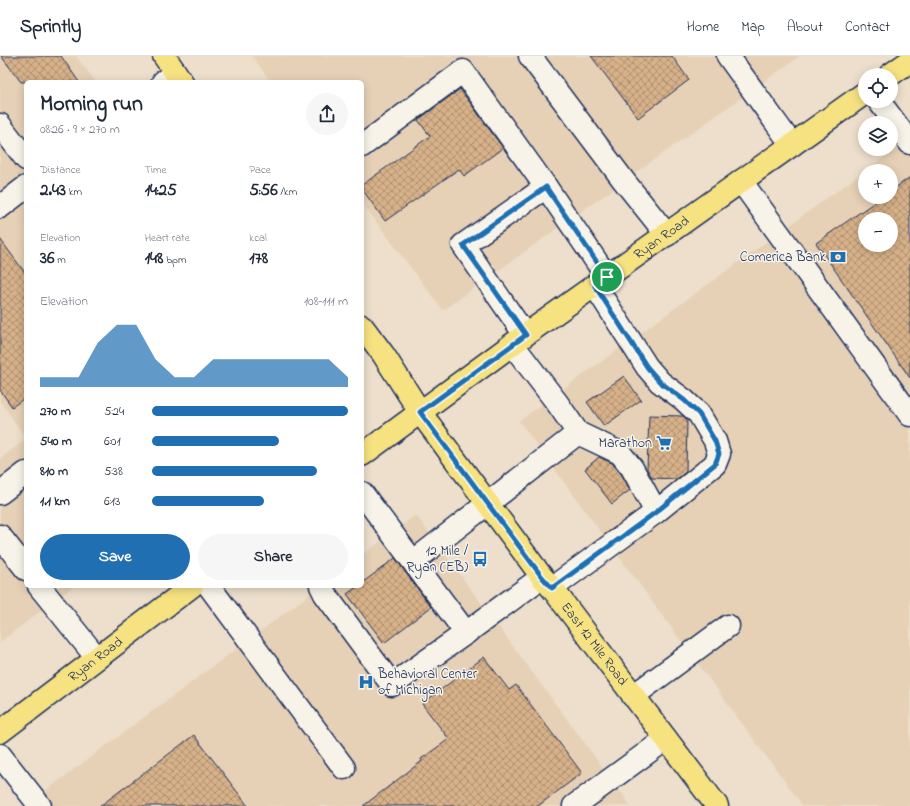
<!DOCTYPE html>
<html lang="en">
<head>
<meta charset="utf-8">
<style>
  :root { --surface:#fff; --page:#f6f6f7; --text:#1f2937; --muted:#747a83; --line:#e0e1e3; --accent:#1f6fb2 }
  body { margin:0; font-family:"Indie Flower",sans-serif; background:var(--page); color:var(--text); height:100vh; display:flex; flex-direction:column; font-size:15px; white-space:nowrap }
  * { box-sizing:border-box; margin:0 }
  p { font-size:13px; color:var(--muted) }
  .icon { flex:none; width:22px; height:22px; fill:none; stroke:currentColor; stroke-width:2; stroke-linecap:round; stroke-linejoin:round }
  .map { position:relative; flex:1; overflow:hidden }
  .sheet { position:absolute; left:24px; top:24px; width:340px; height:508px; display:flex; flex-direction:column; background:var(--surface); border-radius:6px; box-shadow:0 2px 10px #0003 }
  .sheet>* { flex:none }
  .tools { position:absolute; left:858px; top:12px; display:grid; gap:8px }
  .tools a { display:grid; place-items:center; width:40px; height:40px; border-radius:50%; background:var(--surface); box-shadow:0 2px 10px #0003; font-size:20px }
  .pin { position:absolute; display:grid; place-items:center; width:34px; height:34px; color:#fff; margin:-17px; border:2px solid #fff; border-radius:50%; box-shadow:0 1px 4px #0007 }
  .round { display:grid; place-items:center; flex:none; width:42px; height:42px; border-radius:21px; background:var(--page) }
  .overview { display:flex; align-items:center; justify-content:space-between; height:68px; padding:0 16px }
  h1 { font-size:22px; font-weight:700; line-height:30px }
  .figures { display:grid; grid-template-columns:repeat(3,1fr); gap:6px; height:68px; padding:4px 16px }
  .figures div { display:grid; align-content:center }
  .figures b { font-size:17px; font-weight:700 }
  .figures small { font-size:11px; font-weight:400 }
  .figures p { font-size:11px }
  .chart { height:112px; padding:8px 16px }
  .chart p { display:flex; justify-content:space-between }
  .chart svg { width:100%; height:72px; margin-top:4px; fill:var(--accent); opacity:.7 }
  .primary-button { display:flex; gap:8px; margin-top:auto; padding:8px 16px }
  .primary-button a { flex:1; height:46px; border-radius:24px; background:var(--accent); color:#fff; font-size:16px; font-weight:700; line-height:46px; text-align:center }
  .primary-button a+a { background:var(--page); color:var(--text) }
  ul { padding:0 16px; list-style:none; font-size:13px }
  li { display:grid; grid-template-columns:64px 48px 1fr; align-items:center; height:30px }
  li i { height:10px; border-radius:5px; background:var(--accent) }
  header { display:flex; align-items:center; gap:24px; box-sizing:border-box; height:56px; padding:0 20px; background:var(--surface); border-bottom:1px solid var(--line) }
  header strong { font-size:19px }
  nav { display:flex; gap:22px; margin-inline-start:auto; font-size:14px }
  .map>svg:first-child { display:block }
  .built { fill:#e6d1b7; fill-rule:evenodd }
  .building { fill:url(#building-cross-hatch); stroke:#1b2f5e; fill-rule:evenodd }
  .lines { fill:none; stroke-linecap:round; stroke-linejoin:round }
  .minor-casing { stroke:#1b2f5e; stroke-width:25 }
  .major-casing { stroke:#1b2f5e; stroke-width:25 }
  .minor { stroke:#f7f3e8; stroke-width:22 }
  .major { stroke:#f7e281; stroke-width:22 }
  .route-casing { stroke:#fff; stroke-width:8 }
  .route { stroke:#1f6fb2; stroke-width:5 }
  .labels { text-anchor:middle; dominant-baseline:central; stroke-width:3; stroke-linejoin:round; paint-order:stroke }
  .street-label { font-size:14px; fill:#1b2f5e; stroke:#f7f3e8 }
  .poi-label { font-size:14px; fill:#1b2f5e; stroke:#f7f3e8; text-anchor:end }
</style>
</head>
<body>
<header>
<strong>Sprintly</strong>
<nav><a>Home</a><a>Map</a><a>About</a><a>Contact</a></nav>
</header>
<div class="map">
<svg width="910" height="750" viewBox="0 0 910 750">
  <defs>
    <pattern id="building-cross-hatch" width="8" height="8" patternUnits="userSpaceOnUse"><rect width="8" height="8" fill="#d7b188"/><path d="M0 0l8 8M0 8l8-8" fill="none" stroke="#ae9072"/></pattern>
  </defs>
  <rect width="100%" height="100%" fill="#eddfcb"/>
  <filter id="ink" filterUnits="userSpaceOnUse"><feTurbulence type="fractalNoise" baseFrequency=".025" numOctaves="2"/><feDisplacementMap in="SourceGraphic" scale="8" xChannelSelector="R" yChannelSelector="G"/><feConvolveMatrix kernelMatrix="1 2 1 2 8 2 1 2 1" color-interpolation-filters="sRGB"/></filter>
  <g filter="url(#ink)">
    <g class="built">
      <polygon points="0,0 76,0 96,26 26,26 26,382 0,345"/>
      <polygon points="252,0 800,0 443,254 362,147 362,26 271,26"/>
      <path d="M910,82V750H803L519,365ZM865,115H891V141H865ZM865,163H891V189H865Z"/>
      <polygon points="26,383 26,530 74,530 0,586 0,403"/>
      <polygon points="416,459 631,750 25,750 321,530 362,530 362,499"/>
    </g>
    <g class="building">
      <polygon points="1,0 61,0 79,26 21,26"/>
      <polygon points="591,0 672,0 689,24 638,62"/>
      <polygon points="460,33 503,92 464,120 459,113 385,165 362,133 362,129 430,80 418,64"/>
      <path d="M910,121V322L816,187L882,141H891V135ZM865,163H891V189H865Z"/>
      <polygon points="0,183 26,218 26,341 12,351 0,334"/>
      <polygon points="624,320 641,344 604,370 587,346"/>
      <polygon points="649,359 683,360 687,364 686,416 677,423 652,422 647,413"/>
      <polygon points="599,401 612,407 622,419 630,434 612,448 585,413"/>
      <polygon points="395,502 431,551 384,587 347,538 358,530 362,530 362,527"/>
      <polygon points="484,601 509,634 516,629 582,717 538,750 363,750 422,705 421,703 449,683 422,648"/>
      <polygon points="194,679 248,750 100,750"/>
    </g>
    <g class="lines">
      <defs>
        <g id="minor">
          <polyline points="530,0 624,125 667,179"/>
          <polyline points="728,0 792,89"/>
          <polyline points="163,26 175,16"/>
          <polyline points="879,45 910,87"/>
          <polyline points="0,69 26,103"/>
          <polyline points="362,90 463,15 546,131 607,221"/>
          <polyline points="741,125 910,359"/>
          <polyline points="0,151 26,131"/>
          <polyline points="525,279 463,189 546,131"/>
          <polyline points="513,289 558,348 578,377 620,397 632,412 656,456"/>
          <polyline points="0,437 26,417"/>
          <polyline points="0,480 26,513"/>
          <polyline points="414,505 578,377"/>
          <polyline points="39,530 97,602"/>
          <polyline points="209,530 344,712"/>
          <polyline points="321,530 325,538 392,629 466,577 362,437"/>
          <polyline points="552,532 656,456 715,408 719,398 715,385 699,358 684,344 660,326 647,311 595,230"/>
          <polyline points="466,577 542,521"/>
          <polyline points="633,640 728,570"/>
          <polyline points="0,699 40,750"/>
          <polyline points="574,750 666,683"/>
        </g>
        <g id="major">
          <polyline points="164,0 182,26"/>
          <polyline points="890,19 910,5"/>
          <path id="s1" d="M362,270L383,298L420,356L542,521L552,532L717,750"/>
          <path id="s2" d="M362,399L525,279L865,37"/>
          <path id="s3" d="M0,676L192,530"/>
        </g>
      </defs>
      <use href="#minor" class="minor-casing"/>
      <use href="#major" class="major-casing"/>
      <use href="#minor" class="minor"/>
      <use href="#major" class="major"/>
    </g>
  </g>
  <g class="lines" filter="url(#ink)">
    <defs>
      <polygon id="route" points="546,131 607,221 595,230 647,311 660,326 684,344 699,358 715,385 719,398 715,408 656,456 552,532 542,521 420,356 526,279 463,189"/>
    </defs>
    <use href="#route" class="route-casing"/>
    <use href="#route" class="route"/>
  </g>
  <defs>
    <symbol id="bank-bare" viewBox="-9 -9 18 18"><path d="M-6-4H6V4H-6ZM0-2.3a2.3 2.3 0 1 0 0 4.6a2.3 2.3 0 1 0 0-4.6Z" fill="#1f6fb2" stroke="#f7f3e8" stroke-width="2.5" paint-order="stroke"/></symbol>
    <symbol id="supermarket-bare" viewBox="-9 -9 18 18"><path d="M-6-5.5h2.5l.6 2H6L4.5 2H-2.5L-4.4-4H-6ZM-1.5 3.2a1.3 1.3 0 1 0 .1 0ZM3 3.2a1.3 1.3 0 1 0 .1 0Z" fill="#1f6fb2" stroke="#f7f3e8" stroke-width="2.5" paint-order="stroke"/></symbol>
    <symbol id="bus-bare" viewBox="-9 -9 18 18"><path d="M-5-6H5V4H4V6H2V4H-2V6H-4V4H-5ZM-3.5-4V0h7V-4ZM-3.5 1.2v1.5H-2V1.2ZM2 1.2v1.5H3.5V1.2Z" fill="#1f6fb2" stroke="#f7f3e8" stroke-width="2.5" paint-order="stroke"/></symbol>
    <symbol id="hospital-bare" viewBox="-9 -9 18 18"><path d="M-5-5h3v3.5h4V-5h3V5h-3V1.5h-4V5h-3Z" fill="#1f6fb2" stroke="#f7f3e8" stroke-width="2.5" paint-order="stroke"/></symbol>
  </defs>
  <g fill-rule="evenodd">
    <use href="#bank-bare" x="827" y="190" width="22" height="22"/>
    <use href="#supermarket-bare" x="653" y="376" width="22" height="22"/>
    <use href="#bus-bare" x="469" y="492" width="22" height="22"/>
    <use href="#hospital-bare" x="355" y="615" width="22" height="22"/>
  </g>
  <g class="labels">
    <g class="street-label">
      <text stroke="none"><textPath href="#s2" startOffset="370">Ryan Road</textPath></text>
      <text stroke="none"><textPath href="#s1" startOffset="394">East 12 Mile Road</textPath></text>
      <text stroke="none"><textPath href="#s3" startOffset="120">Ryan Road</textPath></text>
    </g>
    <g class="poi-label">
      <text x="826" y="201">Comerica Bank</text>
      <text x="652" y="387">Marathon</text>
      <text x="468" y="495">12 Mile /<tspan x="468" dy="16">Ryan (EB)</tspan></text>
      <text x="378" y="618" text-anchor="start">Behavioral Center<tspan x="378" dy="16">of Michigan</tspan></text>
    </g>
  </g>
</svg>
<div class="tools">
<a><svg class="icon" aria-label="locate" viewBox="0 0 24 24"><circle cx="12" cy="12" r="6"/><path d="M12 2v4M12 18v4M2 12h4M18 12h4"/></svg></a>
<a><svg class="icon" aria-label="layers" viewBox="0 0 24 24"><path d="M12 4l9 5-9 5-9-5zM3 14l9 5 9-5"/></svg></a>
<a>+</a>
<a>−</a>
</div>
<div class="pin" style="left:607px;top:221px;background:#1e9e55"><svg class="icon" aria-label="arrive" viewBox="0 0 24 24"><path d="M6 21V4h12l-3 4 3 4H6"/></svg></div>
<section class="sheet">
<div class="overview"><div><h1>Morning run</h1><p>08:26 · 9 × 270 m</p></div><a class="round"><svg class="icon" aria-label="share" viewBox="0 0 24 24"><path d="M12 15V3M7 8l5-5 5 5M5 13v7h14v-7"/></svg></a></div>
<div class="figures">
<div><p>Distance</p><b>2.43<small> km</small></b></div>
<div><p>Time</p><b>14:25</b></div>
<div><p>Pace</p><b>5:56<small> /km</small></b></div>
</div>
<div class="figures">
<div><p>Elevation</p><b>36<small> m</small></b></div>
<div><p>Heart rate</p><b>148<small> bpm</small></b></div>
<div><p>kcal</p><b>178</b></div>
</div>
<div class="chart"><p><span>Elevation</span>108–111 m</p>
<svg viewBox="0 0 160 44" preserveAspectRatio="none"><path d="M0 44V38L10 38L20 38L30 17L40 6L50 6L60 27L70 38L80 38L90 27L100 27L110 27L120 27L130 27L140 27L150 27L160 38V44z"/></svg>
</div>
<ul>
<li><b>270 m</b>5:24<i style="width:100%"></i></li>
<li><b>540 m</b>6:01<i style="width:65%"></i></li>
<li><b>810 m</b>5:38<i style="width:84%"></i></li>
<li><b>1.1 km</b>6:13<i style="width:57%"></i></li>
</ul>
<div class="primary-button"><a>Save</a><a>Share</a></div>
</section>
</div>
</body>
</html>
